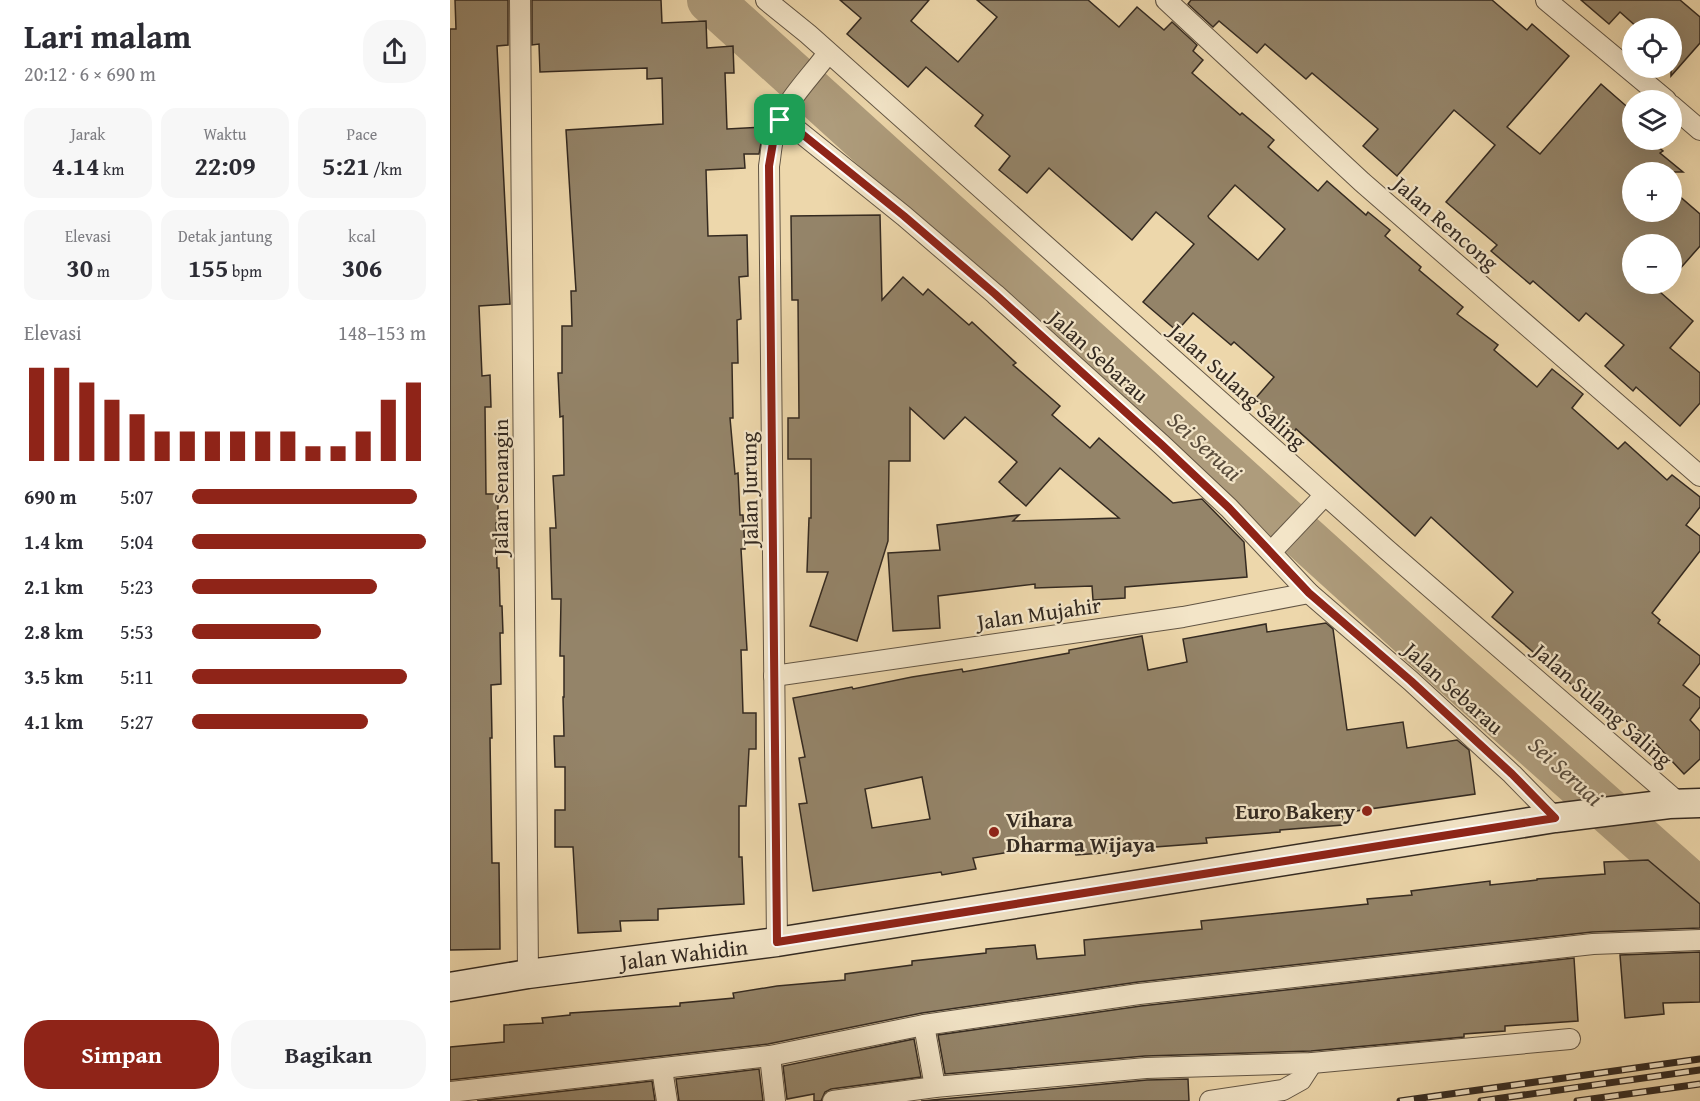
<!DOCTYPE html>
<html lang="id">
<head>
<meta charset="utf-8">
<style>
  :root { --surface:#fff; --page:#f7f7f7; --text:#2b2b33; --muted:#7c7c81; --accent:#8f2418 }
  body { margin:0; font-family:"Gentium Book Plus",serif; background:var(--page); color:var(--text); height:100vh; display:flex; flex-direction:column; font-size:22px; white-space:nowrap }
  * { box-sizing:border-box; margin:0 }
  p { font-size:20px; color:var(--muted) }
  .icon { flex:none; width:33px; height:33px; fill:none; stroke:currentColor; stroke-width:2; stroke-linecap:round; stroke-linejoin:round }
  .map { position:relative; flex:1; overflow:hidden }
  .drawer { display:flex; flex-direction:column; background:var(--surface); width:450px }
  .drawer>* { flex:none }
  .tools { position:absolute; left:1172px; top:18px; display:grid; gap:12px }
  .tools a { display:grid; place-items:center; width:60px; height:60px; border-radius:50%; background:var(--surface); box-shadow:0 6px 24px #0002; font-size:30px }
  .pin { position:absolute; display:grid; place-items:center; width:51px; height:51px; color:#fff; margin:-26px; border-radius:12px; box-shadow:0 3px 9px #0006 }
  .round { display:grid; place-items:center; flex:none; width:63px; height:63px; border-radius:24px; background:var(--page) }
  .overview { display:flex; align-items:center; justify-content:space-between; height:102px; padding:0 24px }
  h1 { font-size:33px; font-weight:600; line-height:45px }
  .figures { display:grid; grid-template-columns:repeat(3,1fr); gap:9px; height:102px; padding:6px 24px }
  .figures div { display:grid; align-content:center; border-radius:15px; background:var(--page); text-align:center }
  .figures b { font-size:26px; font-weight:600 }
  .figures small { font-size:16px; font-weight:400 }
  .figures p { font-size:16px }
  .chart { height:168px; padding:12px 24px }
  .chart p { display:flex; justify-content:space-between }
  .chart svg { width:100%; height:108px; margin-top:6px; stroke:var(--accent); stroke-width:6 }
  .action { display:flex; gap:12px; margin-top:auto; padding:12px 24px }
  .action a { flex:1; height:69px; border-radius:24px; background:var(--accent); color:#fff; font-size:24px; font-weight:600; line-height:69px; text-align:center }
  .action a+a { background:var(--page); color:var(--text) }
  ul { padding:0 24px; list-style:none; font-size:20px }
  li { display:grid; grid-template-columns:96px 72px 1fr; align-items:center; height:45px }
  li i { height:15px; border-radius:8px; background:var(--accent) }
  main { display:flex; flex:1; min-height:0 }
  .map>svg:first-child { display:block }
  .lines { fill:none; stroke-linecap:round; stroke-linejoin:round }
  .river { stroke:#ae9c7c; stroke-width:46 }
  .building { fill:#948469; stroke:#342a21; stroke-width:1.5; fill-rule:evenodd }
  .street-casing { stroke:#625544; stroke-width:22 }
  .secondary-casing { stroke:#342a21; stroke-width:31 }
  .street { stroke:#f3e5c8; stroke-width:20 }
  .secondary { stroke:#f3e5c8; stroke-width:28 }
  .rail-casing { stroke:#342a21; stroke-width:7 }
  .rail { stroke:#f3e5c8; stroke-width:4.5; stroke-dasharray:14; stroke-linecap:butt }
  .route-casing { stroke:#fff; stroke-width:12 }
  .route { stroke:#8f2418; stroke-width:8 }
  .poi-dot { fill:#8f2418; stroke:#f3e5c8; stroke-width:2 }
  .labels { text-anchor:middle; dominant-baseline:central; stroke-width:4.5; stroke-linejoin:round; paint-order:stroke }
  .street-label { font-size:22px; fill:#342a21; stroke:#f3e5c8 }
  .poi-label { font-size:22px; font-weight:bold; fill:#342a21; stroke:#f3e5c8; text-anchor:end }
  .water-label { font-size:24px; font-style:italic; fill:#594c3c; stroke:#f3e5c8 }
</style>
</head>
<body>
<main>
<section class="drawer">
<div class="overview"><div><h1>Lari malam</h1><p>20:12 · 6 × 690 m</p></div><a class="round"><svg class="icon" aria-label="share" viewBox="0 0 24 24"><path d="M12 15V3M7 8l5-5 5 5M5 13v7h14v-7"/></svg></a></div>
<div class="figures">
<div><p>Jarak</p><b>4.14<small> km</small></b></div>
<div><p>Waktu</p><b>22:09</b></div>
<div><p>Pace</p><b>5:21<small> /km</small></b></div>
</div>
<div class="figures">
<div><p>Elevasi</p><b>30<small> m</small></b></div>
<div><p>Detak jantung</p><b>155<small> bpm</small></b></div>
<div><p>kcal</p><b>306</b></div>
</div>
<div class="chart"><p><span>Elevasi</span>148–153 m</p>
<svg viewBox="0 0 160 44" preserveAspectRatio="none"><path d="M5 44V6M15 44V6M25 44V12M35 44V19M45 44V25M55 44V32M65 44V32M75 44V32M85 44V32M95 44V32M105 44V32M115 44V38M125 44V38M135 44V32M145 44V19M155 44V12"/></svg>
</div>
<ul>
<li><b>690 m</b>5:07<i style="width:96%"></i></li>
<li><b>1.4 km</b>5:04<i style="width:100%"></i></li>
<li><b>2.1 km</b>5:23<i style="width:79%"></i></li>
<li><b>2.8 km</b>5:53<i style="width:55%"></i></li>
<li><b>3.5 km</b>5:11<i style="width:92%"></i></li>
<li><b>4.1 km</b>5:27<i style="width:75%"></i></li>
</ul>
<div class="action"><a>Simpan</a><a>Bagikan</a></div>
</section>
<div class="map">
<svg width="1250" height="1101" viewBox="0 0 1250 1101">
  <rect width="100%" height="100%" fill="#edd7ab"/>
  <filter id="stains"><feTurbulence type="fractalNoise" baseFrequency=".00333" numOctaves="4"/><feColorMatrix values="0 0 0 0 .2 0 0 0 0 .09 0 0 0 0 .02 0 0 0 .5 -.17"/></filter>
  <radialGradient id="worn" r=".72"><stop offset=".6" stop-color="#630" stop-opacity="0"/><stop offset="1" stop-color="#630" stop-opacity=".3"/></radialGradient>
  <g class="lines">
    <polyline class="river" points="260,0 1000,670 1250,892"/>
  </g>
  <g class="building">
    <polygon points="5,0 58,0 58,45 47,46 60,304 29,306 32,376 40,375 41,407 35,407 36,494 48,494 48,523 46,523 47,568 49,568 50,606 52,606 53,633 50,633 51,684 41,685 42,738 40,738 42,863 49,863 50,949 0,950 0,29 6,29"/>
    <polygon points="82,0 211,0 212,23 256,21 257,48 283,46 284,73 275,73 277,129 314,127 309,154 294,154 295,168 256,170 258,236 297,235 298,276 289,277 291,319 287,320 288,363 282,363 283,418 280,418 285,474 288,473 290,515 293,515 295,549 291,549 297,650 291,650 293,713 306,713 306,749 299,749 296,806 289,806 289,857 292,857 294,904 208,909 208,920 170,921 171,931 128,933 123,847 105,847 105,810 115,810 115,767 105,767 104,736 114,736 113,697 114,697 114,656 110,656 111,599 102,599 100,528 106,528 103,476 114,475 113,416 110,417 108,373 112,373 112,326 122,326 121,291 126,291 116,130 213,124 212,78 197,79 197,68 90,72 89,44 82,45"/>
    <path d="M390,0H479L461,21L508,62L547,17L527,0H638L669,27L687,7L714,30L722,22L747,45L743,51L753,60L742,73L790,115L792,113L824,140L818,147L868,191L877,181L916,215L918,212L940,230L935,236L971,267L969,270L1013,307L1007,314L1048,345L1044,350L1087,387L1102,369L1133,394L1122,408L1168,449L1175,442L1217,480L1222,475L1250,497V507L1236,525L1250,536V551L1202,613L1210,620L1208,623L1250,656V663L1233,685L1250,698V707L1240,720L1250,731V759L1234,774L1205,743L1145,697L1141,701L1042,617L1063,592L981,517L965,536L846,429L844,432L805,399L824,377L784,342L781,345L743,313L727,331L693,302L744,244L706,212L682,240L599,168L577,193L549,170L560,156L525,126L533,115L476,67L458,87L397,34L411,18ZM785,185L835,229L808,260L759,218L758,216Z"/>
    <polygon points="741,0 1042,0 1077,30 1082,24 1119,56 1057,127 1090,154 1151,84 1182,111 1182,140 1200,140 1213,151 1210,153 1233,172 1182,172 1182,212 1221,212 1221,189 1250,214 1250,246 1221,279 1221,244 1182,244 1182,284 1217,284 1210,292 1243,321 1220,348 1250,373 1250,403 1230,426 1186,387 1183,391 1155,366 1174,345 1136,313 1129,321 1083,281 1080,284 1041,251 1047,245 996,202 1045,145 1004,110 947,176 913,146 928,129 862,73 856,79 815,44 807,53 769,21 763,27 738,4"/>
    <polygon points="1131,0 1230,0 1250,17 1250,43 1221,76 1221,28 1188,28 1170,12 1159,24"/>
    <polygon points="430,215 432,300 453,277 473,295 478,289 519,325 522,322 566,363 563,365 610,406 602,415 640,448 649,438 723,503 752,499 794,542 797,577 675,587 675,598 643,600 642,586 585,588 585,584 488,596 490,628 443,631 438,553 490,550 487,525 569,515 563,521 669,518 610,468 576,506 549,482 567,462 515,417 494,439 460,408 460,461 439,461 438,541 407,641 360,626 378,572 357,572 359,518 361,518 361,459 338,459 338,418 349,418 348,300 342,300 341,216"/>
    <path d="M876,623L883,629L897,730L953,722L957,748L1007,740L1019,750L1025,794L892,813L893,825L830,830V832L756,838L757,843L666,850V852L626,855L625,844L560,852L523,858L526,869L492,875L491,872L363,891L349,804L357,803L349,758L355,757L343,698L402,687L403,689L462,677L512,669L513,672L619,653V650L692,636L698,670L737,662L733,639L816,624L817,632ZM472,777L480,819L422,828L415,789Z"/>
    <polygon points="1198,860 1250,904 1250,928 1142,932 688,982 472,1013 318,1044 0,1080 0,1047 54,1042 54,1025 93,1023 92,1018 120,1015 120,1013 230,1006 230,1003 284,998 283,993 327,986 395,980 395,974 462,965 462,961 536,953 536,949 585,945 587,959 635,955 634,940 752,929 751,921 918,904 917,899 962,895 961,891 1040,881 1040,885 1087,880 1087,879 1155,874 1154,862"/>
    <polygon points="1250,952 1250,1002 1213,1003 1214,1014 1175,1018 1170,955"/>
    <polygon points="1124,958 1128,1021 1055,1026 1055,1031 1014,1034 1014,1037 861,1051 695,1056 495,1074 488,1035 691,1006"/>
    <polygon points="464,1039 471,1077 381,1089 375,1092 371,1101 364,1101 364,1094 337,1099 333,1066"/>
    <polygon points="309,1069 313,1101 229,1101 226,1079"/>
    <polygon points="738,1079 739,1101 471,1101 697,1080"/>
    <polygon points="202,1081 205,1101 27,1101"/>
  </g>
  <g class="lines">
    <defs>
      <g id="street">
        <polyline points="70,0 78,974"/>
        <polyline points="316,0 358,34 936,549 1230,804"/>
        <polyline points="716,0 912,182 1250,476"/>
        <polyline points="1096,0 1216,100"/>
        <polyline points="1221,105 1250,130"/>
        <polyline points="331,117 454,216 545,294 712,445 779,508 859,593 961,681 1062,774 1105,818"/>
        <polyline points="821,552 875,495"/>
        <polyline points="324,676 733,617 859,593"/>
        <path d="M327,942L319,166C321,155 321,143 325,132C334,102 360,78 378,53"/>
        <polyline points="474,1025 485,1087"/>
        <polyline points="320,1056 325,1101"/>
        <polyline points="212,1069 217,1101"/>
        <polyline points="0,1092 320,1056 474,1025 689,994 1143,944 1250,940"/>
        <polyline points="383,1101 485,1087 696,1068 862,1063 1120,1039"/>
        <polyline points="760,1101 833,1090 851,1080 862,1063"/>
      </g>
      <polyline id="secondary" points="0,987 78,974 327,942 1105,818 1219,804 1250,803"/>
    </defs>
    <use href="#street" class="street-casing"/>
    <use href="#secondary" class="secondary-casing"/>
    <use href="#street" class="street"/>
    <use href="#secondary" class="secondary"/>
    <defs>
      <g id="rail">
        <polyline points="950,1101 1250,1059"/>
        <polyline points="1031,1101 1250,1070"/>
        <polyline points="1127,1101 1250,1084"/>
      </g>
    </defs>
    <use href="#rail" class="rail-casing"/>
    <use href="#rail" class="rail"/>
  </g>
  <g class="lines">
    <defs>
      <polygon id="route" points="331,117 454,216 545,294 712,445 779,508 859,593 961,681 1062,774 1105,818 327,942 319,166 325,131"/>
    </defs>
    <use href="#route" class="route-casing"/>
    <use href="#route" class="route"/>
  </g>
  <g class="poi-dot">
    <circle cx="917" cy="811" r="6"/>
    <circle cx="544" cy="832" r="6"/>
  </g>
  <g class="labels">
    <g class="street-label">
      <text transform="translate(996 223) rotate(41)">Jalan Rencong</text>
      <text transform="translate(649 356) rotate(42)">Jalan Sebarau</text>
      <text transform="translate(788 386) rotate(42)">Jalan Sulang Saling</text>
      <text transform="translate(50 487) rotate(-90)">Jalan Senangin</text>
      <text transform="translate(299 489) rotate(-91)">Jalan Jurung</text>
      <text transform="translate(589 613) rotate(-8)">Jalan Mujahir</text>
      <text transform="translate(1004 688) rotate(42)">Jalan Sebarau</text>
      <text transform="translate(1153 705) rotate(41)">Jalan Sulang Saling</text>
      <text transform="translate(234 954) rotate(-7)">Jalan Wahidin</text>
    </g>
    <g class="poi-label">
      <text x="905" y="811">Euro Bakery</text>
      <text x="556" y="819" text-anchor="start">Vihara<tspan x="556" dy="25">Dharma Wijaya</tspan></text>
    </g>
    <g class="water-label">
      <text transform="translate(755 446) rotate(42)">Sei Seruai</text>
      <text transform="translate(1116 771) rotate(42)">Sei Seruai</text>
    </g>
  </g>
  <rect width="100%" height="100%" filter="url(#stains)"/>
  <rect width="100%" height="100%" fill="url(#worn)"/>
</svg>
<div class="tools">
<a><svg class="icon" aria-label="locate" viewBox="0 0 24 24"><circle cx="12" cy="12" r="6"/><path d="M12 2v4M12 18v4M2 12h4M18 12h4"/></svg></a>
<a><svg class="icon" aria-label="layers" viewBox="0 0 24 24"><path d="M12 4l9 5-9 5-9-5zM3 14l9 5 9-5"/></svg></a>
<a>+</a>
<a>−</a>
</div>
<div class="pin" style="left:330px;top:120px;background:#1e9e55"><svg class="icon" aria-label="arrive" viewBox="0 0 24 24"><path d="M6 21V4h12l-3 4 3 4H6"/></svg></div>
</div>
</main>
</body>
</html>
